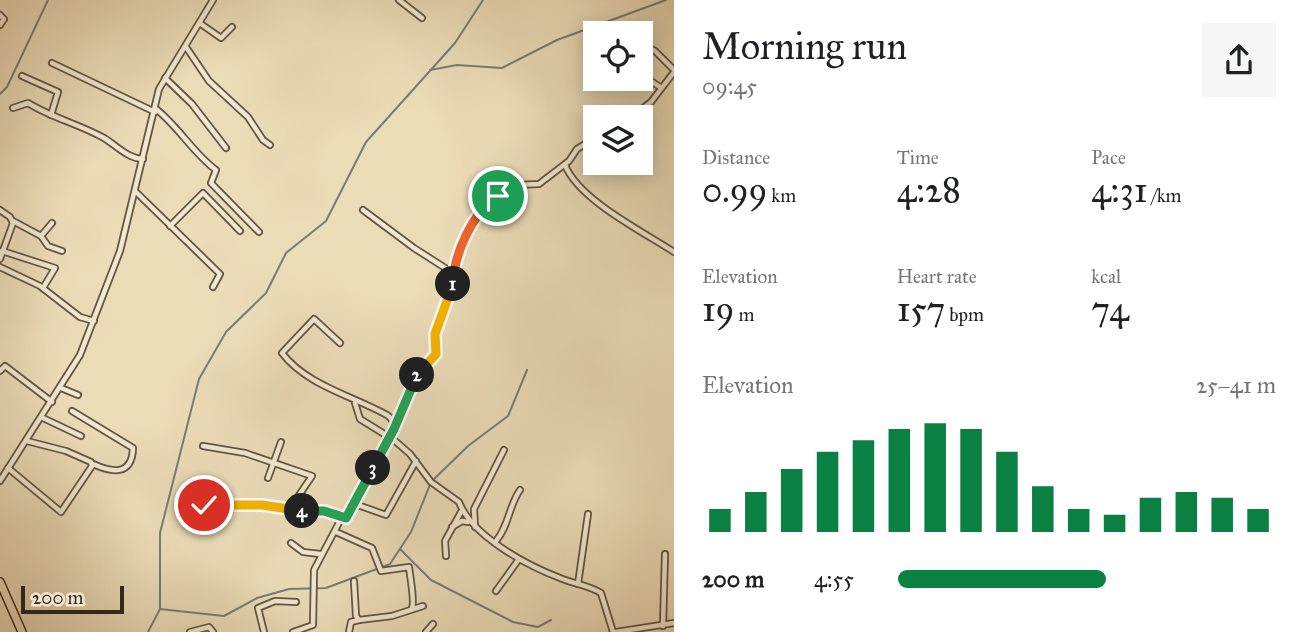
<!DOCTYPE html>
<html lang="en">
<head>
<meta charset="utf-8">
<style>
  :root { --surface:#fff; --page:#f6f6f6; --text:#202124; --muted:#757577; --accent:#0b8043 }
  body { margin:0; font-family:"IM FELL Great Primer",serif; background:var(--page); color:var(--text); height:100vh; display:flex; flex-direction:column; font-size:26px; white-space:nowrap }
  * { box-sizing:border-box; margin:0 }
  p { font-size:23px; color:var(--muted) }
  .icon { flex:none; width:38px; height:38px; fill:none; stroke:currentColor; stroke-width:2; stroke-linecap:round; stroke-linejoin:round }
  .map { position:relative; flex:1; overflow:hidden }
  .drawer { display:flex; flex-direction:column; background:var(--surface); width:630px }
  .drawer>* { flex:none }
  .tools { position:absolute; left:583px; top:21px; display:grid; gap:14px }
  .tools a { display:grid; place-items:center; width:70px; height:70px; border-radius:0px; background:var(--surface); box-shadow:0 4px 18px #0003; font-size:35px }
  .scale { position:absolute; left:21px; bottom:18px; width:103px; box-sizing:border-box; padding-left:7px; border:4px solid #33281b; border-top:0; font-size:19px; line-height:24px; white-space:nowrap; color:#33281b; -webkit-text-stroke:5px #f2e8d1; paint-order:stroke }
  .pin { position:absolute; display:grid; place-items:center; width:60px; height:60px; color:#fff; margin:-30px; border:4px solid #fff; border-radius:50%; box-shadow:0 2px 7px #0007 }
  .km { position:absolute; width:35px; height:35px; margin:-18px; border-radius:50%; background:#222; color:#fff; font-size:19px; line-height:35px; text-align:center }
  .round { display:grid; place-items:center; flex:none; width:74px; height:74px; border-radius:0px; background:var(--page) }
  .headline { display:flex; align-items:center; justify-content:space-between; height:119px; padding:0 28px }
  h1 { font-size:38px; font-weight:600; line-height:52px }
  .figures { display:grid; grid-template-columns:repeat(3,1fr); gap:10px; height:119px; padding:7px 28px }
  .figures div { display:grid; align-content:center }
  .figures b { font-size:35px; font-weight:600 }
  .figures small { font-size:19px; font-weight:400 }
  .figures p { font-size:19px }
  .chart { height:196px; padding:14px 28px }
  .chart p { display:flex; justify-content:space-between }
  .chart svg { width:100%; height:126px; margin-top:7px; stroke:var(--accent); stroke-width:6 }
  ul { padding:0 28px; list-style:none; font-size:23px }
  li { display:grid; grid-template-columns:112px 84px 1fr; align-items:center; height:52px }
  li i { height:18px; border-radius:9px; background:var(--accent) }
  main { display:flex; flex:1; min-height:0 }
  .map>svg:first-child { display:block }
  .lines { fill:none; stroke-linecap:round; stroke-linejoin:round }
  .stream { stroke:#737e7a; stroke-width:2 }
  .minor-casing { stroke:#615542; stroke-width:8 }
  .major-casing { stroke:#33281b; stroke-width:10 }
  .minor { stroke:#f2e8d1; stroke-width:4.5 }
  .major { stroke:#ebdcb8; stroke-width:7 }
  .split-1-casing { stroke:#fff; stroke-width:14 }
  .split-2-casing { stroke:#fff; stroke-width:14 }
  .split-3-casing { stroke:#fff; stroke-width:14 }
  .split-4-casing { stroke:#fff; stroke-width:14 }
  .split-5-casing { stroke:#fff; stroke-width:14 }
  .split-1 { stroke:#f0652b; stroke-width:9 }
  .split-2 { stroke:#f5b400; stroke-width:9 }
  .split-3 { stroke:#22a559; stroke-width:9 }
  .split-4 { stroke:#22a559; stroke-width:9 }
  .split-5 { stroke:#f5b400; stroke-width:9 }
</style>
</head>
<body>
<main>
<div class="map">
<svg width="674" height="632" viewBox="0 0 674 632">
  <rect width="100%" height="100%" fill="#ebdcb8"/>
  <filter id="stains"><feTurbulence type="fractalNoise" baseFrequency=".00286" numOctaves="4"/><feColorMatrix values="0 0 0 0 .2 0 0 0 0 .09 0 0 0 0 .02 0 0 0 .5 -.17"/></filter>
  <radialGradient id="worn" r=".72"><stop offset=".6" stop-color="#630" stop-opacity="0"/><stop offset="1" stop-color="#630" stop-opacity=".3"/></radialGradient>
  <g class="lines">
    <g class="stream">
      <polyline points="430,70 457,65 502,68 557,40 666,0"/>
      <polyline points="0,94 7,87 48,0"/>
      <polyline points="400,549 431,580 513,622 538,627 551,620"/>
      <polyline points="160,609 224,616 257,598 289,589 326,588 390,564 411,532 431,482 468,446 508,416 527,370"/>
      <polyline points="148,632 160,609 160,533 199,379 226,332 266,293 286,253 326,221 366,142 455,43 483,0"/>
    </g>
    <defs>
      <g id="minor">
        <polyline points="399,0 422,18"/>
        <polyline points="0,15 4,19 0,25"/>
        <polyline points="201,24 221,38 232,27"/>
        <polyline points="640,43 655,51 674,70"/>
        <polyline points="186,47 209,81 248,117 263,140 270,145"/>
        <polyline points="52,63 155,112"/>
        <polyline points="640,74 660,87"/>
        <polyline points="22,76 58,92 51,115"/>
        <polyline points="165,78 192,104 226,148"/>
        <path d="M13,108L28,103C52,118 79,124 104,138C117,146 127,158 143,159"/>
        <path d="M156,109C178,126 193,153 216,170L211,183L259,232"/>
        <polyline points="632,117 651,102 674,72"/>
        <path d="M565,165C579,200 642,231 674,252"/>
        <polyline points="136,192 220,274 213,287"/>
        <polyline points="0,210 10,217 13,223 0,259"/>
        <polyline points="363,210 414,248 453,273 453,287 435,334 436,353 419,370 395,425"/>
        <polyline points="13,221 41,236 48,246 62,251"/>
        <polyline points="170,226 203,193 240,231"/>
        <polyline points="41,236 52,223"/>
        <polyline points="2,251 55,268 43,288"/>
        <polyline points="0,267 40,286 80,317 94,321"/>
        <polyline points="453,273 462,247 483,208 516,185 539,184 569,161 577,149 595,138"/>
        <polyline points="0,371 5,366 52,402"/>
        <polyline points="61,388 78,395"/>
        <path d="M355,403L360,419L394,440L410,454L431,482L459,502C472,536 526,565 560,578C574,584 588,585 601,593L613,632"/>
        <path d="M72,411L133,448C132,477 111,472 93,464"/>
        <polyline points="43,418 81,436"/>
        <polyline points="203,446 245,453 312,476 293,504 293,510"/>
        <polyline points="8,468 61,512 92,466 91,462 66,451 27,441"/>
        <polyline points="268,478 281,442"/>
        <polyline points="0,481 80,355 120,251 159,89 213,0"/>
        <polyline points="355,504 386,515 416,461"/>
        <path d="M191,506L262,505L348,516L394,429C394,423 392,418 387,415C353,396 306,385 282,353L314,319L340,343"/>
        <polyline points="452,527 462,521 468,522"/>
        <polyline points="475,527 474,509 504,450"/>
        <path d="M336,532L372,548L381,571L409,567C410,576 415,602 412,608"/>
        <path d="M496,541C509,526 509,505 520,490"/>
        <polyline points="291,543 303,552 320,554"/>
        <polyline points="446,556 445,541 461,512"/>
        <polyline points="578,584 588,514"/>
        <polyline points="496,591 519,559"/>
        <polyline points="359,620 392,616 423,606"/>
        <polyline points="663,626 665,554"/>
        <polyline points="190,632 209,627 213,632"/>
        <polyline points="264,632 258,608 275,601 296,602"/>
        <polyline points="293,632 313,625 314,570 342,517"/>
        <polyline points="349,632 351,622 359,620 356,616 354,581"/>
        <polyline points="426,632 433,624"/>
        <polyline points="616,632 674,623"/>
      </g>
      <polyline id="major" points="0,582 22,632"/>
    </defs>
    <use href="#minor" class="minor-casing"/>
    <use href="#major" class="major-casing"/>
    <use href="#minor" class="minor"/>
    <use href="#major" class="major"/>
  </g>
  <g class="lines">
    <defs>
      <path id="split-1" d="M453,284C454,254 472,213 498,196"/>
      <polyline id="split-2" points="417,375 436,354 435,334 453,284"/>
      <polyline id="split-3" points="373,468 394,429 417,375"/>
      <polyline id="split-4" points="302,511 324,511 346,518 373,468"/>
      <polyline id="split-5" points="204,505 262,505 302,511"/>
    </defs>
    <use href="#split-1" class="split-1-casing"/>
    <use href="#split-2" class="split-2-casing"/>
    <use href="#split-3" class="split-3-casing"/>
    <use href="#split-4" class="split-4-casing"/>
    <use href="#split-5" class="split-5-casing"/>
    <use href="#split-1" class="split-1"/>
    <use href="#split-2" class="split-2"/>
    <use href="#split-3" class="split-3"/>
    <use href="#split-4" class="split-4"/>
    <use href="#split-5" class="split-5"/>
  </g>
  <rect width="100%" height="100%" filter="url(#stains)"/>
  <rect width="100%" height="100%" fill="url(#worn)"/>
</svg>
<div class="tools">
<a><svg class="icon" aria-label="locate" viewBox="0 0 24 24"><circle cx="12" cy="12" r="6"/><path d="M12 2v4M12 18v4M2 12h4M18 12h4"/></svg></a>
<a><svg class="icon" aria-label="layers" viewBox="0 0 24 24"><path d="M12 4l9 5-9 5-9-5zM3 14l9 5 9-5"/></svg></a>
</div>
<div class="scale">200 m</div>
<div class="pin" style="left:498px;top:196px;background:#1e9e55"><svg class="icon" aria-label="arrive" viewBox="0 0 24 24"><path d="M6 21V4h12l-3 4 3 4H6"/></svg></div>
<div class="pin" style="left:204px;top:505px;background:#d93025"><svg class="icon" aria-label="check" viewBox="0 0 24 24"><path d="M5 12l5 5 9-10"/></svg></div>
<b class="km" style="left:453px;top:284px">1</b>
<b class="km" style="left:417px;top:375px">2</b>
<b class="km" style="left:373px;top:468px">3</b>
<b class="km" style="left:302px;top:511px">4</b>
</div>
<section class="drawer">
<div class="headline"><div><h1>Morning run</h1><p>09:45</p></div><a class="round"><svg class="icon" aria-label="share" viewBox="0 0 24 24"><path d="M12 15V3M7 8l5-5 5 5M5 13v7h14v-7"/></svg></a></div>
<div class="figures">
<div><p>Distance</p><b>0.99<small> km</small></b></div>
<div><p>Time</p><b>4:28</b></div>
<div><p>Pace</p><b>4:31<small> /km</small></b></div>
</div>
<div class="figures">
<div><p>Elevation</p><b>19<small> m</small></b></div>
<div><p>Heart rate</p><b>157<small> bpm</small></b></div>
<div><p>kcal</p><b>74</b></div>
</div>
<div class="chart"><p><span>Elevation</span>25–41 m</p>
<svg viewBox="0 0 160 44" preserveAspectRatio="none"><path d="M5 44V36M15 44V30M25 44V22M35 44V16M45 44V12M55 44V8M65 44V6M75 44V8M85 44V16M95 44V28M105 44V36M115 44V38M125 44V32M135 44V30M145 44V32M155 44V36"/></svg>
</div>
<ul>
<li><b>200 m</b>4:55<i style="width:55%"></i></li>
</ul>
</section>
</main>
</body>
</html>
